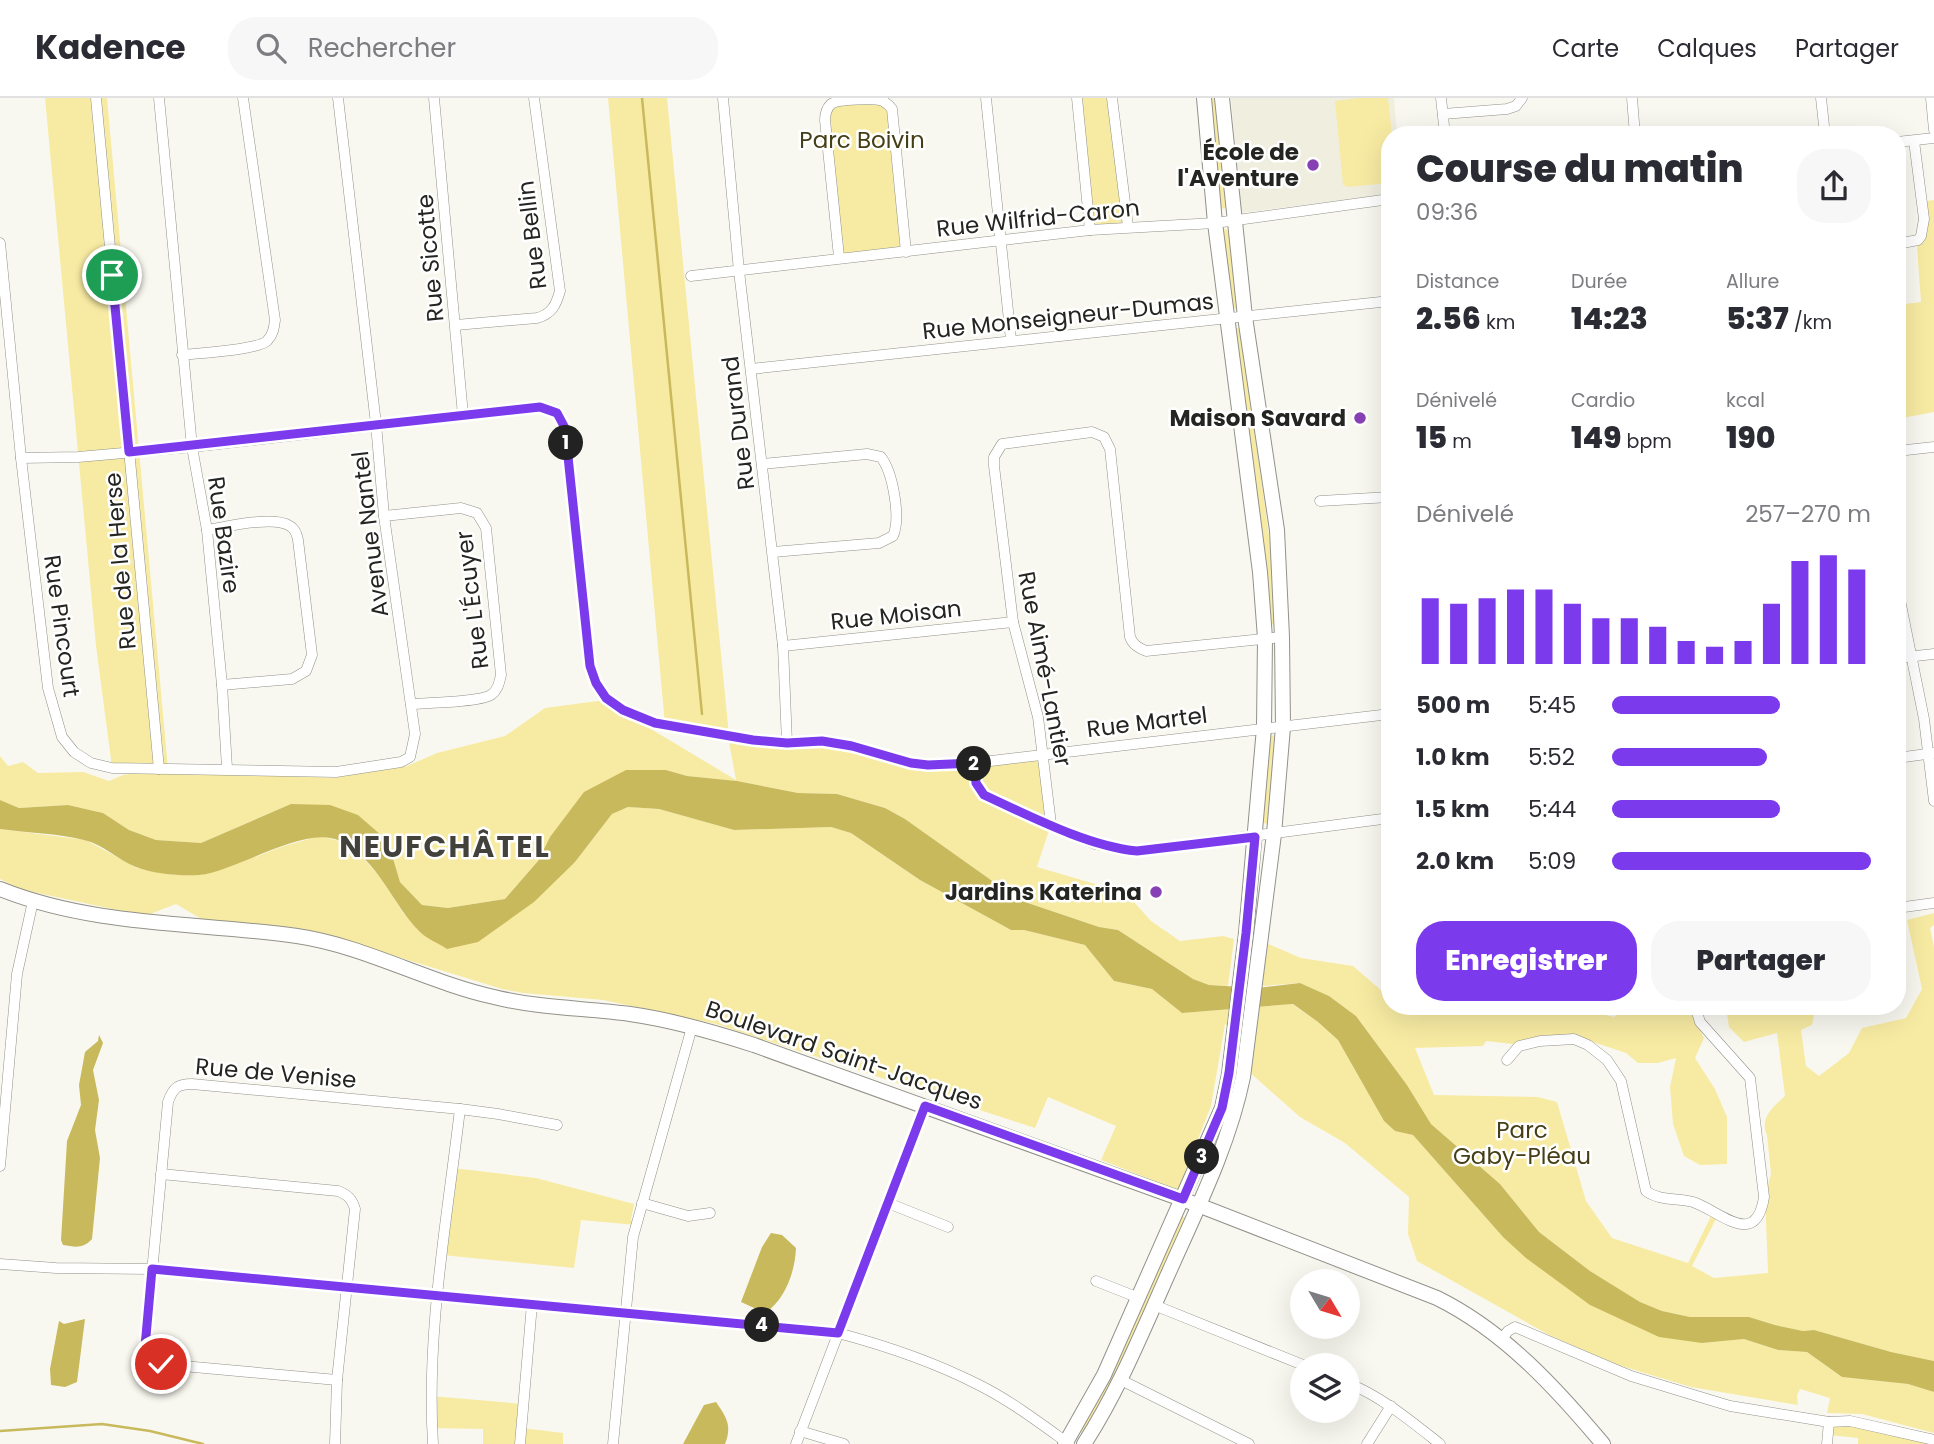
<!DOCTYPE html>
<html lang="fr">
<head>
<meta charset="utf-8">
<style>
  :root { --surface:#fff; --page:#f7f7f7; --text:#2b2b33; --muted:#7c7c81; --line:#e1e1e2; --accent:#7c3aed }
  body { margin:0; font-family:Poppins,sans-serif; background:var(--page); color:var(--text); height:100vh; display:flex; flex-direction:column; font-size:26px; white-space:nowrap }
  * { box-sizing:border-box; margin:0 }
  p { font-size:23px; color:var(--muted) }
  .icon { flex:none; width:38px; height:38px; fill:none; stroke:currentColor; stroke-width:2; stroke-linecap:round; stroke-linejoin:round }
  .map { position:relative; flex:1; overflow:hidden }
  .panel { position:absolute; left:1381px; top:28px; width:525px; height:889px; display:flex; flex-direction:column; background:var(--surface); border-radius:28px; box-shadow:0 7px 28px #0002 }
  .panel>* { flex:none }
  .needle { width:46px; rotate:128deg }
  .buttons { position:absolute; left:1290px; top:1171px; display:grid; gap:14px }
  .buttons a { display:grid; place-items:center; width:70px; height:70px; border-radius:50%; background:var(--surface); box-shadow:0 7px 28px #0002; font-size:35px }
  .pin { position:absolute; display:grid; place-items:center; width:60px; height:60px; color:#fff; margin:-30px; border:4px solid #fff; border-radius:50%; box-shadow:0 2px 7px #0007 }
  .km { position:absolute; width:35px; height:35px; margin:-18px; border-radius:50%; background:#222; color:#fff; font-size:19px; line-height:35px; text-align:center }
  .round { display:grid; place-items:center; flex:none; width:74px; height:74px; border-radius:28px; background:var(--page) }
  .headline { display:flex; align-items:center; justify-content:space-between; height:119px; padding:0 35px }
  h1 { font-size:38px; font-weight:800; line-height:52px }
  .metrics { display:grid; grid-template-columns:repeat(3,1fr); gap:10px; height:119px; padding:7px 35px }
  .metrics div { display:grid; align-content:center }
  .metrics b { font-size:30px; font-weight:800 }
  .metrics small { font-size:19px; font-weight:400 }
  .metrics p { font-size:19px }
  .chart { height:196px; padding:14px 35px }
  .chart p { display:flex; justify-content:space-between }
  .chart svg { width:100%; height:126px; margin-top:7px; stroke:var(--accent); stroke-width:6 }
  .action { display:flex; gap:14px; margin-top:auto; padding:14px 35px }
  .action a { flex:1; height:80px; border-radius:28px; background:var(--accent); color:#fff; font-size:28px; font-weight:800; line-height:80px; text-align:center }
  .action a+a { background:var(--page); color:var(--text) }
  ul { padding:0 35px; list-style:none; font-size:23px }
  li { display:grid; grid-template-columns:112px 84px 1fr; align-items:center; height:52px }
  li i { height:18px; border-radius:9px; background:var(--accent) }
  header { display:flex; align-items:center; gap:42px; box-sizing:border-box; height:98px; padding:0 35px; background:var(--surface); border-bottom:2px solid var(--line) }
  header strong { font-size:33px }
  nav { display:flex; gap:38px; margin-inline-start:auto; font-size:24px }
  .search { width:490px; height:63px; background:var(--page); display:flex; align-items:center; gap:18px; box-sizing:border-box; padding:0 24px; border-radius:28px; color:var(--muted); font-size:26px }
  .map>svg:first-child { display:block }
  .built { fill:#f0eedf }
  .green { fill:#f7eba3 }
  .water { fill:#c8b95c }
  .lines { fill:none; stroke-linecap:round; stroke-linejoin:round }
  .stream { stroke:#c8b95c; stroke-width:2.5 }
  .street-casing { stroke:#92918a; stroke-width:11 }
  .secondary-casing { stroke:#92918a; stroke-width:16 }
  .street { stroke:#fff; stroke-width:10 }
  .secondary { stroke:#fff; stroke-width:14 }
  .route-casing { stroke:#fff; stroke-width:14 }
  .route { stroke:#7c3aed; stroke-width:9 }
  .poi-dot { fill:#8841b4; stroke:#fff; stroke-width:2.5 }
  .labels { text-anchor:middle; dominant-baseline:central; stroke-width:5; stroke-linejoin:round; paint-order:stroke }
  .park-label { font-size:23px; fill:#453e16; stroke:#fff }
  .poi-label { font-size:23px; font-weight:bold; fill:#242421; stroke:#fff; text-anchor:end }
  .street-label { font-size:23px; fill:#242421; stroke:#fff }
  .district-label { font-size:30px; font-weight:bold; letter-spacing:2px; fill:#42413b; stroke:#fff }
</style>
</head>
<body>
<header>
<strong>Kadence</strong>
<div class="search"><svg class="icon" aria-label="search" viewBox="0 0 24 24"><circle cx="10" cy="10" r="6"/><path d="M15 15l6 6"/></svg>Rechercher</div>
<nav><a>Carte</a><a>Calques</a><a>Partager</a></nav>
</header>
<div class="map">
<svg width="1934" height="1346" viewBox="0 0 1934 1346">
  <rect width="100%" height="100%" fill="#f9f8f0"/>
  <polygon class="built" points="1231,0 1394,0 1397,37 1390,37 1389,96 1241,115"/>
  <g class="green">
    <polygon points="45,0 107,0 168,671 332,680 407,668 437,655 505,638 545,610 605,602 624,620 651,631 736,682 728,639 665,627 608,0 667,0 729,638 822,643 911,665 1044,656 1051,726 1037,769 1126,795 1151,823 1180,843 1223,838 1234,841 1228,888 1209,887 1193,881 1118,832 1099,829 1019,802 905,721 885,710 837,696 798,695 737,683 687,678 666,672 550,739 538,763 505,801 448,810 422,807 400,784 392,757 381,737 358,717 291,706 201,745 156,742 129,732 103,715 68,707 19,710 0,702 0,658 8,668 23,664 38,675 83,674 109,683 123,677 161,672 112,669 96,548"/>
    <polygon points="1077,0 1112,0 1128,129 1090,132"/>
    <polygon points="1209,0 1216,0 1227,110 1220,111"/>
    <polygon points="1359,0 1388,0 1392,37 1390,37 1389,85 1348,89 1343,87 1335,3"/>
    <polygon points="833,5 888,6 906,154 839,159 829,9"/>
    <path d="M1934,102V314L1897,321V207L1921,204L1917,149C1931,133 1929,124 1927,103Z"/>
    <polygon points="1225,131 1230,134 1238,210 1236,211 1232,209 1223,132"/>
    <polygon points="1240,229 1273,466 1276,525 1274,527 1270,526 1235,231"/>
    <polygon points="1273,637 1275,638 1267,726 1262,724 1269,640"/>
    <polygon points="628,709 659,711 734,732 831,729 851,735 920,782 1011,832 1024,832 1085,847 1114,883 1152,891 1182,915 1292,906 1318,924 1338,942 1384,1023 1395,1033 1413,1037 1503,1139 1702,1245 1744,1241 1778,1252 1807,1254 1842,1279 1908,1286 1934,1294 1934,1335 1862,1316 1827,1315 1830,1300 1800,1291 1797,1297 1798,1307 1691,1289 1618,1267 1551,1238 1417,1163 1408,1136 1409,1099 1345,1045 1300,1019 1247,972 1250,945 1225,926 1211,1008 1178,1092 1101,1062 1116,1028 1048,999 1035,1030 716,926 603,902 523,895 502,891 317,834 291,829 208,825 176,806 145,818 19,791 0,781 0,731 86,742 137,770 175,777 200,777 226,770 284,748 320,738 339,743 362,759 380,779 404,816 447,851 575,764 612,716"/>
    <path d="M1934,815V827L1930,830L1934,849V1263L1891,1254L1814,1232L1803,1233L1775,1227L1749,1219H1690L1662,1213L1640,1204L1590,1173L1539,1134L1500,1086L1431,1026L1407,987L1356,918L1329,898L1300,885L1262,888L1268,846L1301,860L1353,868L1389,899L1390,908H1401L1410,916L1413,908H1488V913L1489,908H1583L1585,912L1614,919L1631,908L1674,911L1692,916L1704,940L1695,960L1715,991L1727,1019V1066L1700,1067L1684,1058L1673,1026L1670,989L1676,960L1658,965H1638L1626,955L1581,940L1543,937L1521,947L1486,943L1483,948L1415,950L1434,997L1538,999L1557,1004L1586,1103L1612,1140L1688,1165L1713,1114L1718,1117L1692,1168L1714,1180L1768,1175L1765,1097L1771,1076L1767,1037C1759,1020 1773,1009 1785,998L1777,935L1744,944L1729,929L1726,909L1747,912V908H1816L1812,927L1801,932L1806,968L1819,978L1849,955L1862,930L1906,920L1922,891L1907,822Z"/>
    <polygon points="453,1070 536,1080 634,1106 631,1122 636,1127 581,1122 574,1170 442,1157"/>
    <polygon points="1182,1118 1186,1120 1118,1275 1091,1324 1081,1335 1079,1333"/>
    <polygon points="431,1298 523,1306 522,1330 563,1335 563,1346 483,1346 483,1331 432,1330"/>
    <polygon points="1836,1327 1859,1327 1932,1346 1858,1346 1858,1340 1829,1337 1829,1332"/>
  </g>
  <g class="water">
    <path d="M626,672H666L687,678L737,683L798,695L837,696L885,710L905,721L1019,802L1099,829L1118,832L1193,881L1209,887L1257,890L1300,885L1329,898L1356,918L1407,987L1431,1026L1500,1086L1539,1134L1590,1173L1640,1204L1662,1213L1690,1219H1749L1775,1227L1803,1233L1814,1232L1891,1254L1934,1263V1294L1908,1286L1842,1279L1807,1254L1778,1252L1744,1241L1702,1245L1659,1239L1590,1207L1526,1160L1503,1139L1413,1037L1395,1033L1384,1023L1338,942L1318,924L1293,906L1182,915L1152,891L1114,883L1085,847L1024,832H1011L920,782L851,735L831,729L734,732L659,711L628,709L612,716L575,764L534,804L478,844L447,851C438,845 427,841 420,834C391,805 379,762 340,743C305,726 238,773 199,777C179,778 154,776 136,769C118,762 103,746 84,742C57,735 28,735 0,731V702L19,710L68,707L103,715L129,732L156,742L201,745L291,706L330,707L358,717L381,737L392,757L400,784L422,807L448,810L505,801L538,763L550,739L584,694Z"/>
    <path d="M99,937L103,945L93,972L99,1002L95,1032L100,1060L92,1141C83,1151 75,1149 63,1147L61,1142L67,1043L81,1007L79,987L85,954L98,943Z"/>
    <path d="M771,1135L782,1137L796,1150C795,1174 785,1202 765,1215L741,1204L762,1149Z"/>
    <polygon points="85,1221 77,1284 65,1289 51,1287 50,1271 59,1223 64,1226"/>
    <path d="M716,1304C727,1320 732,1328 725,1346H683L704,1307Z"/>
  </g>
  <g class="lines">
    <g class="stream">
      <polyline points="642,0 702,616"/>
      <polyline points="0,1333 102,1326 150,1333 203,1346"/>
    </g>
    <defs>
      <g id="street">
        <polyline points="96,0 159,671"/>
        <polyline points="159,0 192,349 207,432 222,587 227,670"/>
        <polyline points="434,0 463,317"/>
        <polyline points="723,0 739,173 783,548 787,645"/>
        <polyline points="986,0 1011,242"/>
        <polyline points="1077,0 1090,132"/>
        <polyline points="1112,0 1128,129"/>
        <polyline points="1441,0 1445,37"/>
        <polyline points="1632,0 1635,37"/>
        <polyline points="1821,0 1825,37"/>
        <polyline points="1931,0 1934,32"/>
        <polyline points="1443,16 1507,11 1516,8 1522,0"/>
        <polyline points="1897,44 1934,40"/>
        <polyline points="0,145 21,360 48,590 62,639 74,654 91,665 112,670 336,674 401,664 410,659 415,636 384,418 376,326 338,0"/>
        <polyline points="1897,146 1918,142 1921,138 1924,121 1914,43"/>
        <path d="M839,159L825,22C825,16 826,11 831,6C838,1 875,0 883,3C888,6 889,7 892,11L906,154"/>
        <polyline points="691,178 1090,132 1215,125 1390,101"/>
        <path d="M456,227L537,220C552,216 556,207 560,193L534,0"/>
        <path d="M182,257C199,255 257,252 267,243C273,237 274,230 275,222L243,0"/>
        <polyline points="751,271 1390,203"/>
        <polyline points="1897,353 1934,349"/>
        <polyline points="21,360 78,359 192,349 540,309 557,315 565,330 590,568 596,585 606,600 623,613 655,625 753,642 787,645 822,643 851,648 911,665 928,667 974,665 1390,616"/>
        <path d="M762,366L867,356L881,359C893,375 901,420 893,438L879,445L773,454"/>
        <polyline points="1320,403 1390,399"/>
        <path d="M384,418L461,410L477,415L486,430L501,577C499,585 498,592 491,597C479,604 427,605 411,606"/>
        <path d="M207,432C226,429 274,417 290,428C295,431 297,436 298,442L312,557L306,573L292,581L222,587"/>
        <polyline points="1897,487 1924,621 1934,703"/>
        <polyline points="783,548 1013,524"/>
        <polyline points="1897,560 1934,556"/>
        <polyline points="1897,660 1934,655"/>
        <polyline points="974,665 976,686 984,697 1095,746 1137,753 1390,720"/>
        <path d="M1051,726L1038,619L1013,524L994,368V359L1002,346L1092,334L1104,339L1110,351L1130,539C1133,547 1139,550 1146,553L1282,539"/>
        <polyline points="1897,810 1934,805"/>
        <path d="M1507,962L1519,948L1540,943L1574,941L1588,947L1607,962L1621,983L1646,1093C1659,1103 1678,1100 1693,1104C1720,1113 1756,1152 1764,1099L1750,980L1700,924L1695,908"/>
        <polyline points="0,1068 17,876 33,803"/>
        <path d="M161,1076L338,1093C348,1097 352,1101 355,1111L337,1282L335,1346"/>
        <polyline points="642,1105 688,1118 710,1115"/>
        <polyline points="888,1105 948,1129"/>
        <path d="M0,1166L56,1170L152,1171L838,1235C887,1248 934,1264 979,1287C1011,1303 1040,1325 1069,1346"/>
        <polyline points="1096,1183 1139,1200"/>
        <polyline points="1154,1207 1303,1267"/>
        <polyline points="1501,1242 1508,1233 1515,1229 1631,1278 1730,1308 1829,1324 1850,1323 1934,1342"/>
        <path d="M337,1282L161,1266L146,1257L145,1249L168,1004C173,990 177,986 192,986L460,1011L498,1016L557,1027"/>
        <polyline points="1121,1282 1249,1346"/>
        <path d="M1348,1285C1382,1299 1411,1323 1440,1346"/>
        <polyline points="800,1333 844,1346"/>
        <path d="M433,1346C426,1234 447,1122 460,1011"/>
        <polyline points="520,1346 532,1206"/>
        <polyline points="613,1346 633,1139 692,929"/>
        <polyline points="796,1346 925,1008"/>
        <polyline points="1367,1346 1391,1308"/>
        <polyline points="1827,1346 1829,1324"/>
      </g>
      <g id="secondary">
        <path d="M0,791C95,829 197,824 297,838C365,848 427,884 494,899C538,910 585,910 630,916C672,922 714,934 754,947L1198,1107L1437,1200C1504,1233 1556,1290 1603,1346"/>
        <polyline points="1065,1346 1104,1277 1222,1010 1229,976 1246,835 1264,630 1265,540 1260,474 1215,125 1204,0"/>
        <path d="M1084,1346C1119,1292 1143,1232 1169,1174C1197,1111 1229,1047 1243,979L1274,736L1283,629L1282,539L1277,432L1245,219L1222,0"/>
      </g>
    </defs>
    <use href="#street" class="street-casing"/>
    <use href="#secondary" class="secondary-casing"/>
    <use href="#street" class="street"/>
    <use href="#secondary" class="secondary"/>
  </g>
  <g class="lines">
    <defs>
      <path id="route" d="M112,177L129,354L540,309L557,315L565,330L590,568L596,585L606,600L623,612L655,625L753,642L787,645L822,643L852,648L911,665L928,667L974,665L976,685L984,697C1030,718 1087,748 1137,753L1255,739L1246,835L1229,975L1222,1010L1183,1101L925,1008L838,1235L152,1171L145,1249L146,1258L155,1265L161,1266"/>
    </defs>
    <use href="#route" class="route-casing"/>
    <use href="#route" class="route"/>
  </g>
  <g class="poi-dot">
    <circle cx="1313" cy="67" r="7"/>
    <circle cx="1360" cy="320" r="7"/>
    <circle cx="1156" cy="794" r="7"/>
  </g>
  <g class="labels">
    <g class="park-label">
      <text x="862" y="42">Parc Boivin</text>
      <text x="1522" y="1032">Parc<tspan x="1522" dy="26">Gaby-Pléau</tspan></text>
    </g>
    <g class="poi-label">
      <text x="1299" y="54">École de<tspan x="1299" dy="26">l'Aventure</tspan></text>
      <text x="1346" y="320">Maison Savard</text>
      <text x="1142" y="794">Jardins Katerina</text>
    </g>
    <g class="street-label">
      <text transform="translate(1038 120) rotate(-6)">Rue Wilfrid-Caron</text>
      <text transform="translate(532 137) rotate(-97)">Rue Bellin</text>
      <text transform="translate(430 160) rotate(-95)">Rue Sicotte</text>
      <text transform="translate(1068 218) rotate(-6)">Rue Monseigneur-Dumas</text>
      <text transform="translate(738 325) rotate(-97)">Rue Durand</text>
      <text transform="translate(370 436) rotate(-97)">Avenue Nantel</text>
      <text transform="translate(224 437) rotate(82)">Rue Bazire</text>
      <text transform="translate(120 463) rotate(-95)">Rue de la Herse</text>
      <text transform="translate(472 502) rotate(-97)">Rue L'Écuyer</text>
      <text transform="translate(896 517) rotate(-6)">Rue Moisan</text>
      <text transform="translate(62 528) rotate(82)">Rue Pincourt</text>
      <text transform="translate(1045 571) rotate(79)">Rue Aimé-Lantier</text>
      <text transform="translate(1147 624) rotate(-7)">Rue Martel</text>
      <text transform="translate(844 957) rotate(19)">Boulevard Saint-Jacques</text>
      <text transform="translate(276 975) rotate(5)">Rue de Venise</text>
    </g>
    <g class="district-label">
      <text x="445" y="748">NEUFCHÂTEL</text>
    </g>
  </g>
</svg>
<div class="buttons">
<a><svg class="needle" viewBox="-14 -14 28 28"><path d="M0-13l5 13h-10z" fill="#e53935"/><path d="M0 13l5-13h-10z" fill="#7c7c81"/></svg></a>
<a><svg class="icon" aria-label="layers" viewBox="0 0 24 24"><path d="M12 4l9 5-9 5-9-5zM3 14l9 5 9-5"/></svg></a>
</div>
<div class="pin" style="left:112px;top:177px;background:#1e9e55"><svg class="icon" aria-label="arrive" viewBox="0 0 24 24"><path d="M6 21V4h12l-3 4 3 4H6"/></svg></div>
<div class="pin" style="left:161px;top:1266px;background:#d93025"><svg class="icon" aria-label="check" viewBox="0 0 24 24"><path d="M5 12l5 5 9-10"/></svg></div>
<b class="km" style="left:566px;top:345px">1</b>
<b class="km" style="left:974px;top:666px">2</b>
<b class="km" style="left:1202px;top:1059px">3</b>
<b class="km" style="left:762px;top:1227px">4</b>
<section class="panel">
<div class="headline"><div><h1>Course du matin</h1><p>09:36</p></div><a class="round"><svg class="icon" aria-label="share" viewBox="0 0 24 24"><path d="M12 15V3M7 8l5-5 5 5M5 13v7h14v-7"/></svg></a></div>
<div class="metrics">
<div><p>Distance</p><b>2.56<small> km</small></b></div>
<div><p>Durée</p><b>14:23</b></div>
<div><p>Allure</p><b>5:37<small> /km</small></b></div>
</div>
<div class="metrics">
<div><p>Dénivelé</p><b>15<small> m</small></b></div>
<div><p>Cardio</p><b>149<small> bpm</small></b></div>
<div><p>kcal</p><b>190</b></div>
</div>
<div class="chart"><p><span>Dénivelé</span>257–270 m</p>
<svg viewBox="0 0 160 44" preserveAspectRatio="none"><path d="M5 44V21M15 44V23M25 44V21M35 44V18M45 44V18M55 44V23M65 44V28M75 44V28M85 44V31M95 44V36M105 44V38M115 44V36M125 44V23M135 44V8M145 44V6M155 44V11"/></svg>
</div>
<ul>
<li><b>500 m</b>5:45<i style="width:65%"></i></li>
<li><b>1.0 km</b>5:52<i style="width:60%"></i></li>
<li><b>1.5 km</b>5:44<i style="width:65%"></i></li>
<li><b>2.0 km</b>5:09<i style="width:100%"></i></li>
</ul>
<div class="action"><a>Enregistrer</a><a>Partager</a></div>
</section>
</div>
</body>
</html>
